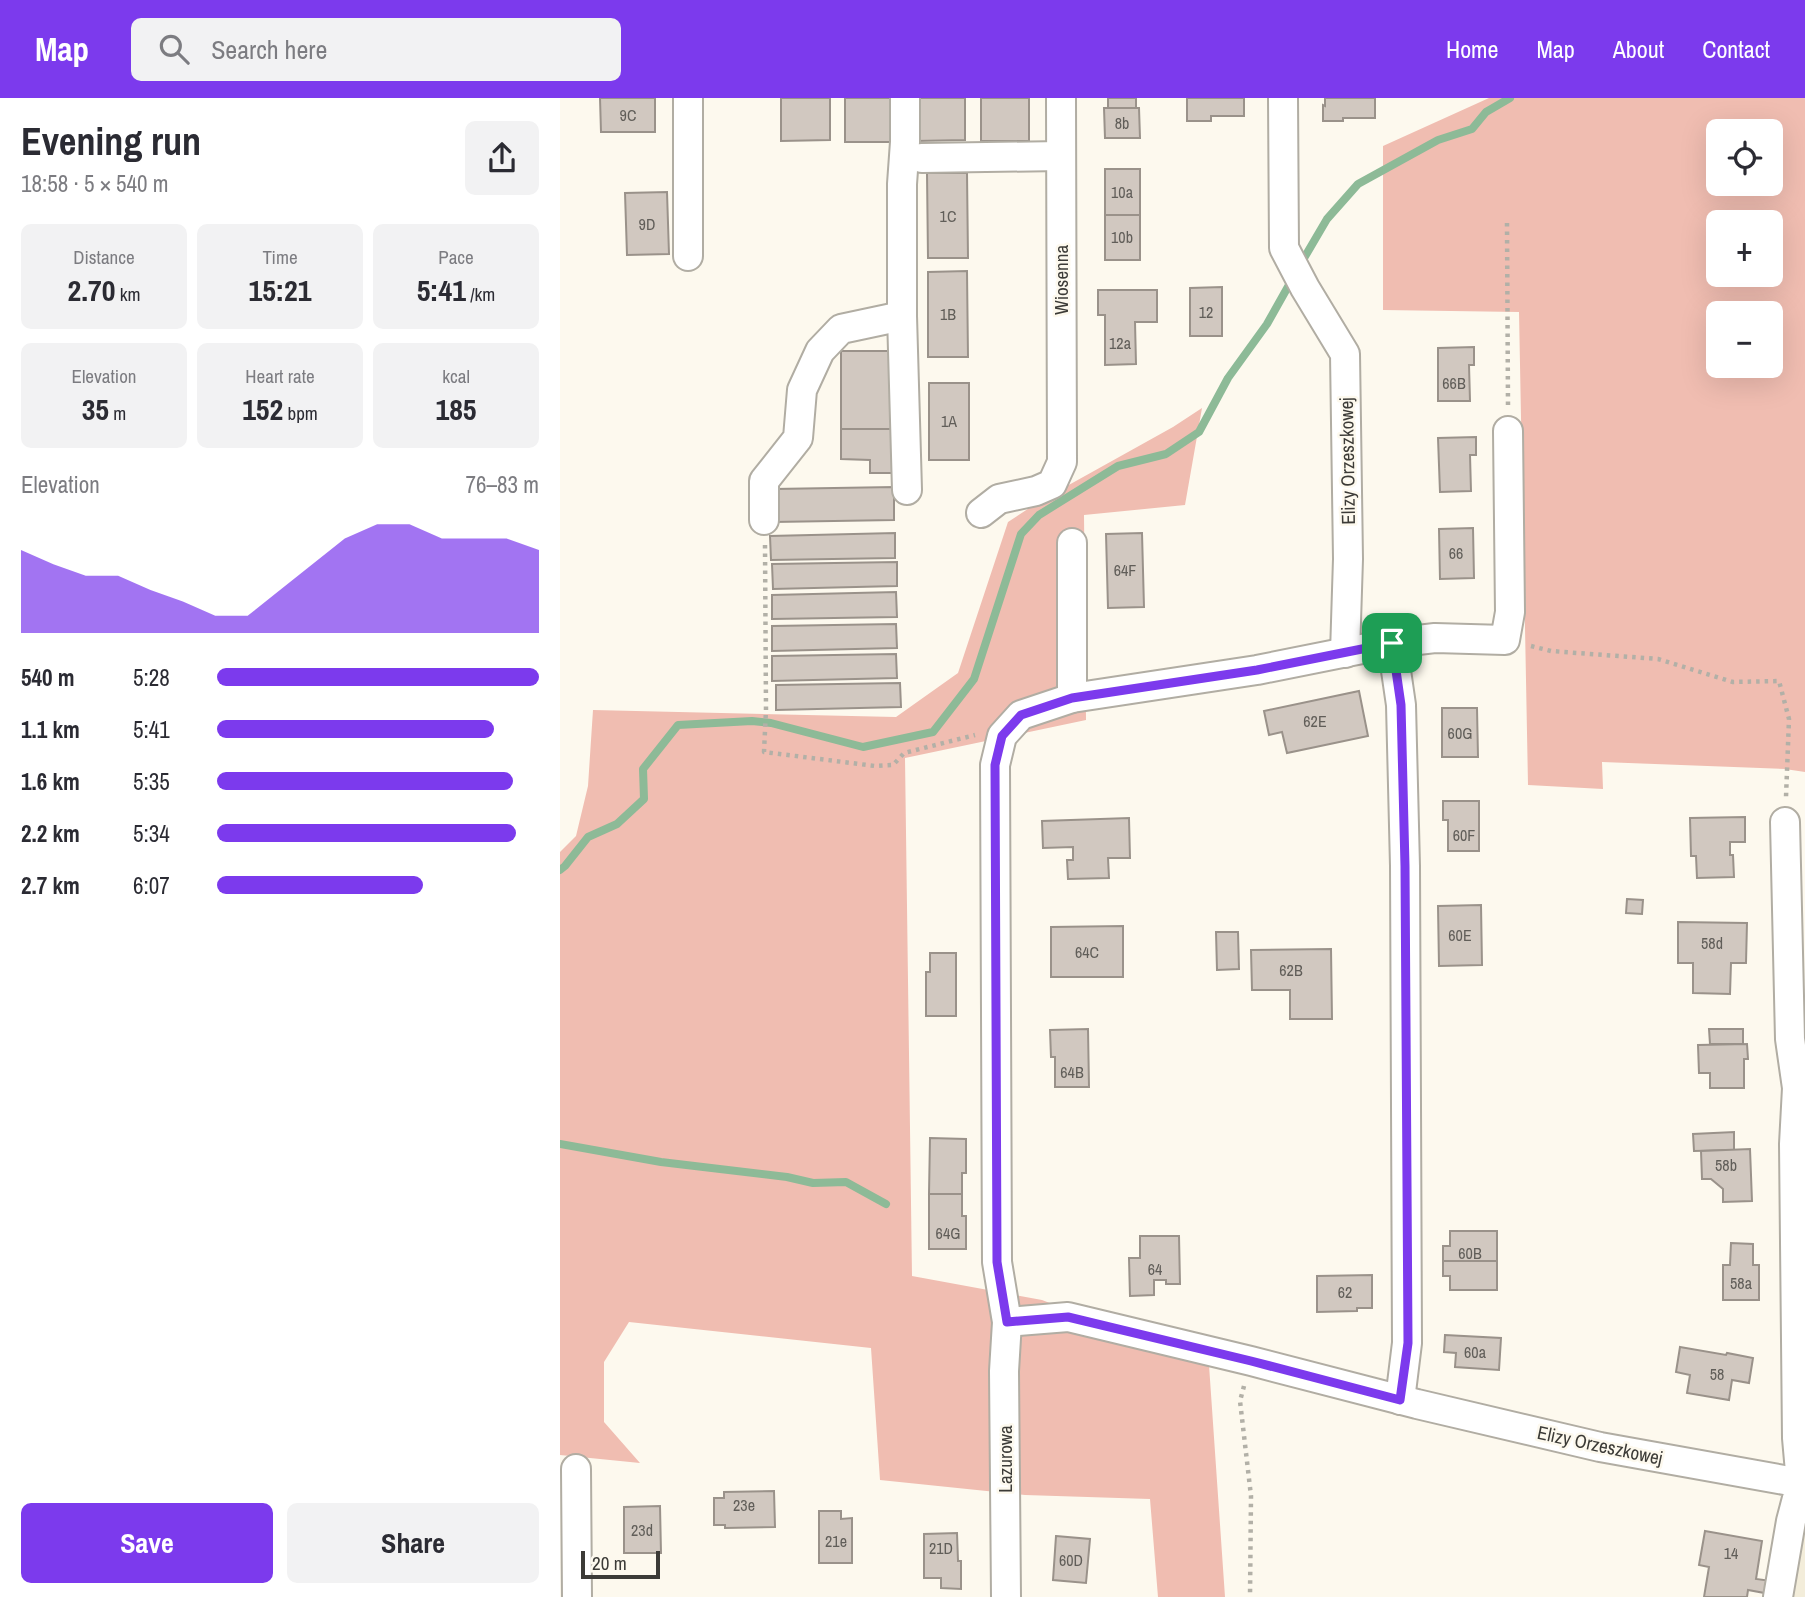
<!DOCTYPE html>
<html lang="en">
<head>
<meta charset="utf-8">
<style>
  :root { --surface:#fff; --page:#f2f2f3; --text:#2b2b33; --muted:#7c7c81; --accent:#7c3aed }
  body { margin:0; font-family:"Archivo Narrow",sans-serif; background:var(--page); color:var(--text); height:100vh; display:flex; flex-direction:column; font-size:26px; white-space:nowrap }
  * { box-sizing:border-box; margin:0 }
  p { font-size:23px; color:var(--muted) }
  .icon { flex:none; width:38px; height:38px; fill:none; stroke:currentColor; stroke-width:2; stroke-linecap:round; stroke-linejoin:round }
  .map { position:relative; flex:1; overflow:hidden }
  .details { display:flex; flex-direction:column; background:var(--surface); width:560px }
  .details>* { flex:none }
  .buttons { position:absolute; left:1146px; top:21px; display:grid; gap:14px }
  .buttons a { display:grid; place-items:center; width:77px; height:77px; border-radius:10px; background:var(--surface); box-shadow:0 7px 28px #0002; font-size:35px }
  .scale { position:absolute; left:21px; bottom:18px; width:79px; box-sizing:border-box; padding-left:7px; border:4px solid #3c3b37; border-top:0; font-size:19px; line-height:24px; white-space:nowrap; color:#3c3b37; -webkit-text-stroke:5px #fdf9ee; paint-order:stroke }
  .pin { position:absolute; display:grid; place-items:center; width:60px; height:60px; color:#fff; margin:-30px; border-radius:14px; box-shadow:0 4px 10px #0006 }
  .round { display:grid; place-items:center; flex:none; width:74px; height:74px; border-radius:10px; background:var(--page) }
  .overview { display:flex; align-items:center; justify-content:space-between; height:119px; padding:0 21px }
  h1 { font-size:38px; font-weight:700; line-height:52px }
  .metrics { display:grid; grid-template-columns:repeat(3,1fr); gap:10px; height:119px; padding:7px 21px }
  .metrics div { display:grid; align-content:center; border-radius:10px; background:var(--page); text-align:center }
  .metrics b { font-size:30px; font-weight:700 }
  .metrics small { font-size:19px; font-weight:400 }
  .metrics p { font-size:19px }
  .chart { height:196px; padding:14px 21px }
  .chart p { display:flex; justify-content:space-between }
  .chart svg { width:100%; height:126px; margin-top:7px; fill:var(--accent); opacity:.7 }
  .button { display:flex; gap:14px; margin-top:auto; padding:14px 21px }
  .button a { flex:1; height:80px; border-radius:10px; background:var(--accent); color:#fff; font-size:28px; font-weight:700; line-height:80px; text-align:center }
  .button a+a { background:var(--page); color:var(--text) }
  ul { padding:0 21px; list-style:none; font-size:23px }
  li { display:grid; grid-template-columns:112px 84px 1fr; align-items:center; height:52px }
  li i { height:18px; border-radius:9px; background:var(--accent) }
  header { display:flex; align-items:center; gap:42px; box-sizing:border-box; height:98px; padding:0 35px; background:var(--accent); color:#fff }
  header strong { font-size:33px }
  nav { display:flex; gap:38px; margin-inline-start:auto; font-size:24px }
  .search { width:490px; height:63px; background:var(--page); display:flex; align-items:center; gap:18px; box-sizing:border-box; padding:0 24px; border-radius:10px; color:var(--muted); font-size:26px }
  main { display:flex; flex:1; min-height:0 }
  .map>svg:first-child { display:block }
  .built { fill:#f3edda }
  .green { fill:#f0bdb1; fill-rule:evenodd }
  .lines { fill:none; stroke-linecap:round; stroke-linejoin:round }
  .stream { stroke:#8dba97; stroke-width:8 }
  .building { fill:#d1c8c0; stroke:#9a928a; stroke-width:2 }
  .minor-casing { stroke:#b1ada3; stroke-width:32 }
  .path { stroke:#b2b0a7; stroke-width:4.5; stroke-dasharray:3.5 5; stroke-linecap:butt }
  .minor { stroke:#fff; stroke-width:28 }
  .route-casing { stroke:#fff; stroke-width:14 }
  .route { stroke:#7c3aed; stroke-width:9 }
  .labels { text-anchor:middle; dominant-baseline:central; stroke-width:5; stroke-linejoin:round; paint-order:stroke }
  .number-label { font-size:16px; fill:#615e59 }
  .street-label { font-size:19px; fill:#3c3b37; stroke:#fdf9ee }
</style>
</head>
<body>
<header>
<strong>Map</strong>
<div class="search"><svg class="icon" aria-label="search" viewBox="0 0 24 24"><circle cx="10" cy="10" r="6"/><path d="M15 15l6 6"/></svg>Search here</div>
<nav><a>Home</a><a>Map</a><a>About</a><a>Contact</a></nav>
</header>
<main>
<section class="details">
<div class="overview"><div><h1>Evening run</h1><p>18:58 · 5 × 540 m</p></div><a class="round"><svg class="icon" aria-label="share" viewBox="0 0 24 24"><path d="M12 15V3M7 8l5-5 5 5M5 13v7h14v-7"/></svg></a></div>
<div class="metrics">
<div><p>Distance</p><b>2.70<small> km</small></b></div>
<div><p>Time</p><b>15:21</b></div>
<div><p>Pace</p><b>5:41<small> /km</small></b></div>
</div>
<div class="metrics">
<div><p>Elevation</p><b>35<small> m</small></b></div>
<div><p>Heart rate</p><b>152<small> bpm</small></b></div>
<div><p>kcal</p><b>185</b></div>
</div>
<div class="chart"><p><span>Elevation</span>76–83 m</p>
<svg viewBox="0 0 160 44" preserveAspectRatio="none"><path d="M0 44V15L10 20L20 24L30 24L40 29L50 33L60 38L70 38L80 29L90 20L100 11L110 6L120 6L130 11L140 11L150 11L160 15V44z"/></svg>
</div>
<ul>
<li><b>540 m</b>5:28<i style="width:100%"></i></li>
<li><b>1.1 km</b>5:41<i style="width:86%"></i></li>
<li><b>1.6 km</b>5:35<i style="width:92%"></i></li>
<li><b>2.2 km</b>5:34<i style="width:93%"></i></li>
<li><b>2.7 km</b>6:07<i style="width:64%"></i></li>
</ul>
<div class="button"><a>Save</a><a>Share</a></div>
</section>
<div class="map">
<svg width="1245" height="1499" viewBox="0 0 1245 1499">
  <rect width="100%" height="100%" fill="#fdf9ee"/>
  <polygon class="built" points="1245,1428 1245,1499 1233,1499"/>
  <g class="green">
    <path d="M929,0H1245V674L1225,671L1042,664L1043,691L968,687L959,214L823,212V48ZM1158,33H1211V86H1158ZM1158,124H1211V177H1158ZM1158,215H1211V268H1158Z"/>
    <polygon points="642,310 625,407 524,417 526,622 345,660 352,1178 482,1202 649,1267 665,1499 598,1499 590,1401 465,1397 320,1382 311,1250 69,1224 44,1264 44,1324 80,1365 0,1357 0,754 16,738 28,688 33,612 336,619 398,575 448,424 480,403 613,329"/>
  </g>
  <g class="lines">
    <g class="stream">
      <polyline points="740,167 767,121 798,86 878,42 912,31 926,14 950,0"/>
      <polyline points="0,772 5,768 28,739 57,726 84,701 83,671 118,627 192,623 211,625 303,649 373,634 414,581 461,436 479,417 558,368 606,356 639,334 668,280 707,226 734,178"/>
      <polyline points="0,1046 101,1064 227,1079 253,1085 286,1084 326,1106"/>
    </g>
  </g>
  <g class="building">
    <polygon points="40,0 95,0 95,34 41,34"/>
    <polygon points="221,0 270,0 270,42 221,43"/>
    <rect x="285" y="0" width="49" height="44"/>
    <polygon points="355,0 405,0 405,42 355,43"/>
    <rect x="421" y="0" width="48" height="43"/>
    <rect x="548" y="0" width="28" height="10"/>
    <polygon points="627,0 684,0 684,18 651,18 651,23 627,23"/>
    <polygon points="765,0 815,0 815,20 783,20 783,23 763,23 763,7 765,8"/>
    <polygon points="544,10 579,10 580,40 545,40"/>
    <rect x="545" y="71" width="35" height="46"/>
    <polygon points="367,75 407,75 408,160 368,160"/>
    <polygon points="107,94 109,156 67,157 65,95"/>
    <rect x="545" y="117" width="35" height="45"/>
    <polygon points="407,173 408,259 368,259 368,174"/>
    <polygon points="662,189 662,238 630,238 630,190"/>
    <polygon points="538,192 597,192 597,224 575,224 576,266 545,267 545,217 538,217"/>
    <polygon points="914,249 914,267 909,267 910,303 878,303 878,250"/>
    <polygon points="281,253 336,253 337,331 281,331"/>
    <rect x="369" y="285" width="40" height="77"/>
    <polygon points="281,331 337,331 337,375 310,375 310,362 281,361"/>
    <polygon points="916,339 916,357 910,357 911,393 880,394 878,340"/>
    <polygon points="334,389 334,422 214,424 214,391"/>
    <polygon points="913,430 914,480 880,481 879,431"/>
    <polygon points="335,435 335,460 211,462 210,438"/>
    <polygon points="582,435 584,509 548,510 546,436"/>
    <polygon points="337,464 337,488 213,491 212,466"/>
    <polygon points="336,494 337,519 212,521 212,497"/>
    <polygon points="336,526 337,550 212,553 212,528"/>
    <polygon points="336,556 337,580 212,583 212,558"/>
    <polygon points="340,585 341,609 216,612 216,587"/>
    <polygon points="799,593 808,638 727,655 722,634 709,637 704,613"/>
    <polygon points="882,610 917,610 918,659 882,659"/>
    <polygon points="883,703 919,703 919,753 888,753 888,722 883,722"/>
    <polygon points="1185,719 1185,744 1170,744 1170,757 1173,757 1174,779 1137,780 1136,758 1131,758 1130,720"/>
    <polygon points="569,720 570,760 548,760 549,780 508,781 507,762 513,762 513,749 483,750 482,723"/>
    <polygon points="1067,801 1083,802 1082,816 1066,815"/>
    <polygon points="921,807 922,867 879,868 878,808"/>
    <polygon points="1118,824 1187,825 1186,865 1171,865 1170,896 1133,895 1133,865 1118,865"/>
    <polygon points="563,828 563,879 491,879 491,829"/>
    <polygon points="656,834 678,834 679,871 657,872"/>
    <polygon points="771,851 772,921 730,921 730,892 692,892 691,852"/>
    <polygon points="370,855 396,855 396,918 366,918 366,874 370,874"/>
    <polygon points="528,931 529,989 495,989 495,959 491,959 490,932"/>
    <polygon points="1149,931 1183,931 1183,946 1150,946"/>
    <polygon points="1187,946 1188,961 1184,961 1184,990 1150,990 1150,975 1139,975 1138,947"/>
    <polygon points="1174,1034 1174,1052 1134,1053 1133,1036"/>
    <polygon points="370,1040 406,1041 406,1075 402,1075 402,1096 369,1096"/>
    <polygon points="1190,1051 1192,1103 1163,1104 1163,1091 1151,1081 1142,1081 1141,1053"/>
    <polygon points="369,1096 402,1096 402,1118 406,1118 406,1151 369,1151"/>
    <polygon points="890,1133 937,1133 937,1163 883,1163 883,1148 890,1148"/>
    <polygon points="580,1138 619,1138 620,1186 606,1186 606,1182 594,1182 594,1197 570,1198 569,1160 580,1160"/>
    <polygon points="1171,1145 1193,1146 1193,1167 1199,1167 1199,1202 1163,1202 1163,1167 1170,1167"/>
    <polygon points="883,1163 937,1163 937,1192 890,1192 890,1178 883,1178"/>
    <polygon points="812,1177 812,1210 797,1210 797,1213 757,1214 757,1178"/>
    <polygon points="885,1237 941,1240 939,1272 895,1269 896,1255 884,1254"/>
    <polygon points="1120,1249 1166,1257 1167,1255 1193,1260 1189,1285 1172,1282 1169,1302 1127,1295 1130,1277 1116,1274"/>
    <polygon points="214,1393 215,1429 165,1430 165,1427 154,1427 154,1400 164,1400 164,1394"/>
    <polygon points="100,1408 101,1455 64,1455 64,1409"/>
    <polygon points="259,1413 281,1413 281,1421 292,1420 292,1465 259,1465"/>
    <polygon points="1145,1433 1202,1443 1196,1481 1212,1483 1210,1496 1188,1492 1187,1499 1144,1499 1149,1469 1139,1467"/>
    <polygon points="397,1435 398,1463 401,1463 401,1491 381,1490 381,1480 364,1480 364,1436"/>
    <polygon points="496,1438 530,1441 526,1485 493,1482"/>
  </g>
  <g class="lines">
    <defs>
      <g id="minor">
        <polyline points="345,0 345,44 342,86 342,218 347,392"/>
        <polyline points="723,0 724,150 745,190 785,256 788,461 785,555"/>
        <polyline points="362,60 501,58"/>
        <polyline points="128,158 128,0"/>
        <polyline points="421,415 439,401 476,393 492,386 502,364 501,0"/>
        <polyline points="204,422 204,383 238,340 242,292 260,253 281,231 342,218"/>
        <polyline points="512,445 512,600"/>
        <polyline points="832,545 841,607 845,768 847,1245 840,1302"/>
        <polyline points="1225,724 1230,941 1237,990 1234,1046 1237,1340 1241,1385 1245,1386"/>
        <polyline points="447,1224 508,1219 691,1263 857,1306 1040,1349 1241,1385 1231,1423 1218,1499"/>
        <polyline points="16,1371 17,1499"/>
        <polyline points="446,1499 444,1273 447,1224 437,1164 435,667 442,638 461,617 512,600 697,572 832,545 875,540 945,542 950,514 948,333"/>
      </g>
    </defs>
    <use href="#minor" class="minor-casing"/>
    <g class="path">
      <polyline points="947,125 948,308"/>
      <polyline points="205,447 206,612 204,654 315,668 333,667 344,655 415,637"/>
      <polyline points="971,548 991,553 1098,561 1173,584 1219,583 1229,621 1226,699"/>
      <polyline points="684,1288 680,1303 691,1398 690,1499"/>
    </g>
    <use href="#minor" class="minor"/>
  </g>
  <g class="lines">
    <defs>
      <polygon id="route" points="832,545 841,607 845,768 848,1245 840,1302 691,1263 508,1219 447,1224 437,1164 435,667 442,638 461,617 512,600 697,572"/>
    </defs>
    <use href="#route" class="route-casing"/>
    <use href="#route" class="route"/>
  </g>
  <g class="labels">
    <g class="number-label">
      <text x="68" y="17">9C</text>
      <text x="562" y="25">8b</text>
      <text x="562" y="94">10a</text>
      <text x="388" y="118">1C</text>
      <text x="87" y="126">9D</text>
      <text x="562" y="139">10b</text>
      <text x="646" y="214">12</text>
      <text x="388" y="216">1B</text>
      <text x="560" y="245">12a</text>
      <text x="894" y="285">66B</text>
      <text x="389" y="323">1A</text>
      <text x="896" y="455">66</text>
      <text x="565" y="472">64F</text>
      <text x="755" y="623">62E</text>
      <text x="900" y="635">60G</text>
      <text x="904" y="737">60F</text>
      <text x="900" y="837">60E</text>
      <text x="1152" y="845">58d</text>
      <text x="527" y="854">64C</text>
      <text x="731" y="872">62B</text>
      <text x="512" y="974">64B</text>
      <text x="1166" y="1067">58b</text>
      <text x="388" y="1135">64G</text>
      <text x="910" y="1155">60B</text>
      <text x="595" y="1171">64</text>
      <text x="1181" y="1185">58a</text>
      <text x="785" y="1194">62</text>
      <text x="915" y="1254">60a</text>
      <text x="1157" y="1276">58</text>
      <text x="184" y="1407">23e</text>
      <text x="82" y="1432">23d</text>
      <text x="276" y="1443">21e</text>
      <text x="381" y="1450">21D</text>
      <text x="1171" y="1455">14</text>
      <text x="511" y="1462">60D</text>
    </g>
    <g class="street-label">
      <text transform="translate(501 182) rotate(-90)">Wiosenna</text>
      <text transform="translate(787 363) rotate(-91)">Elizy Orzeszkowej</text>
      <text transform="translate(1040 1347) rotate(12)">Elizy Orzeszkowej</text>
      <text transform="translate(445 1361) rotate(-90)">Lazurowa</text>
    </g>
  </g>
</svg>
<div class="buttons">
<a><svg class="icon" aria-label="locate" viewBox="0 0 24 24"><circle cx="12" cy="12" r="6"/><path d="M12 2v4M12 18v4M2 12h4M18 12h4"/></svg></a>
<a>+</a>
<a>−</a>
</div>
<div class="scale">20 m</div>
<div class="pin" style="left:832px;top:545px;background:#1e9e55"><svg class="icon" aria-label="arrive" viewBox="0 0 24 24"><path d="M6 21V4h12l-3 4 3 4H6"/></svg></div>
</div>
</main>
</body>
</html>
